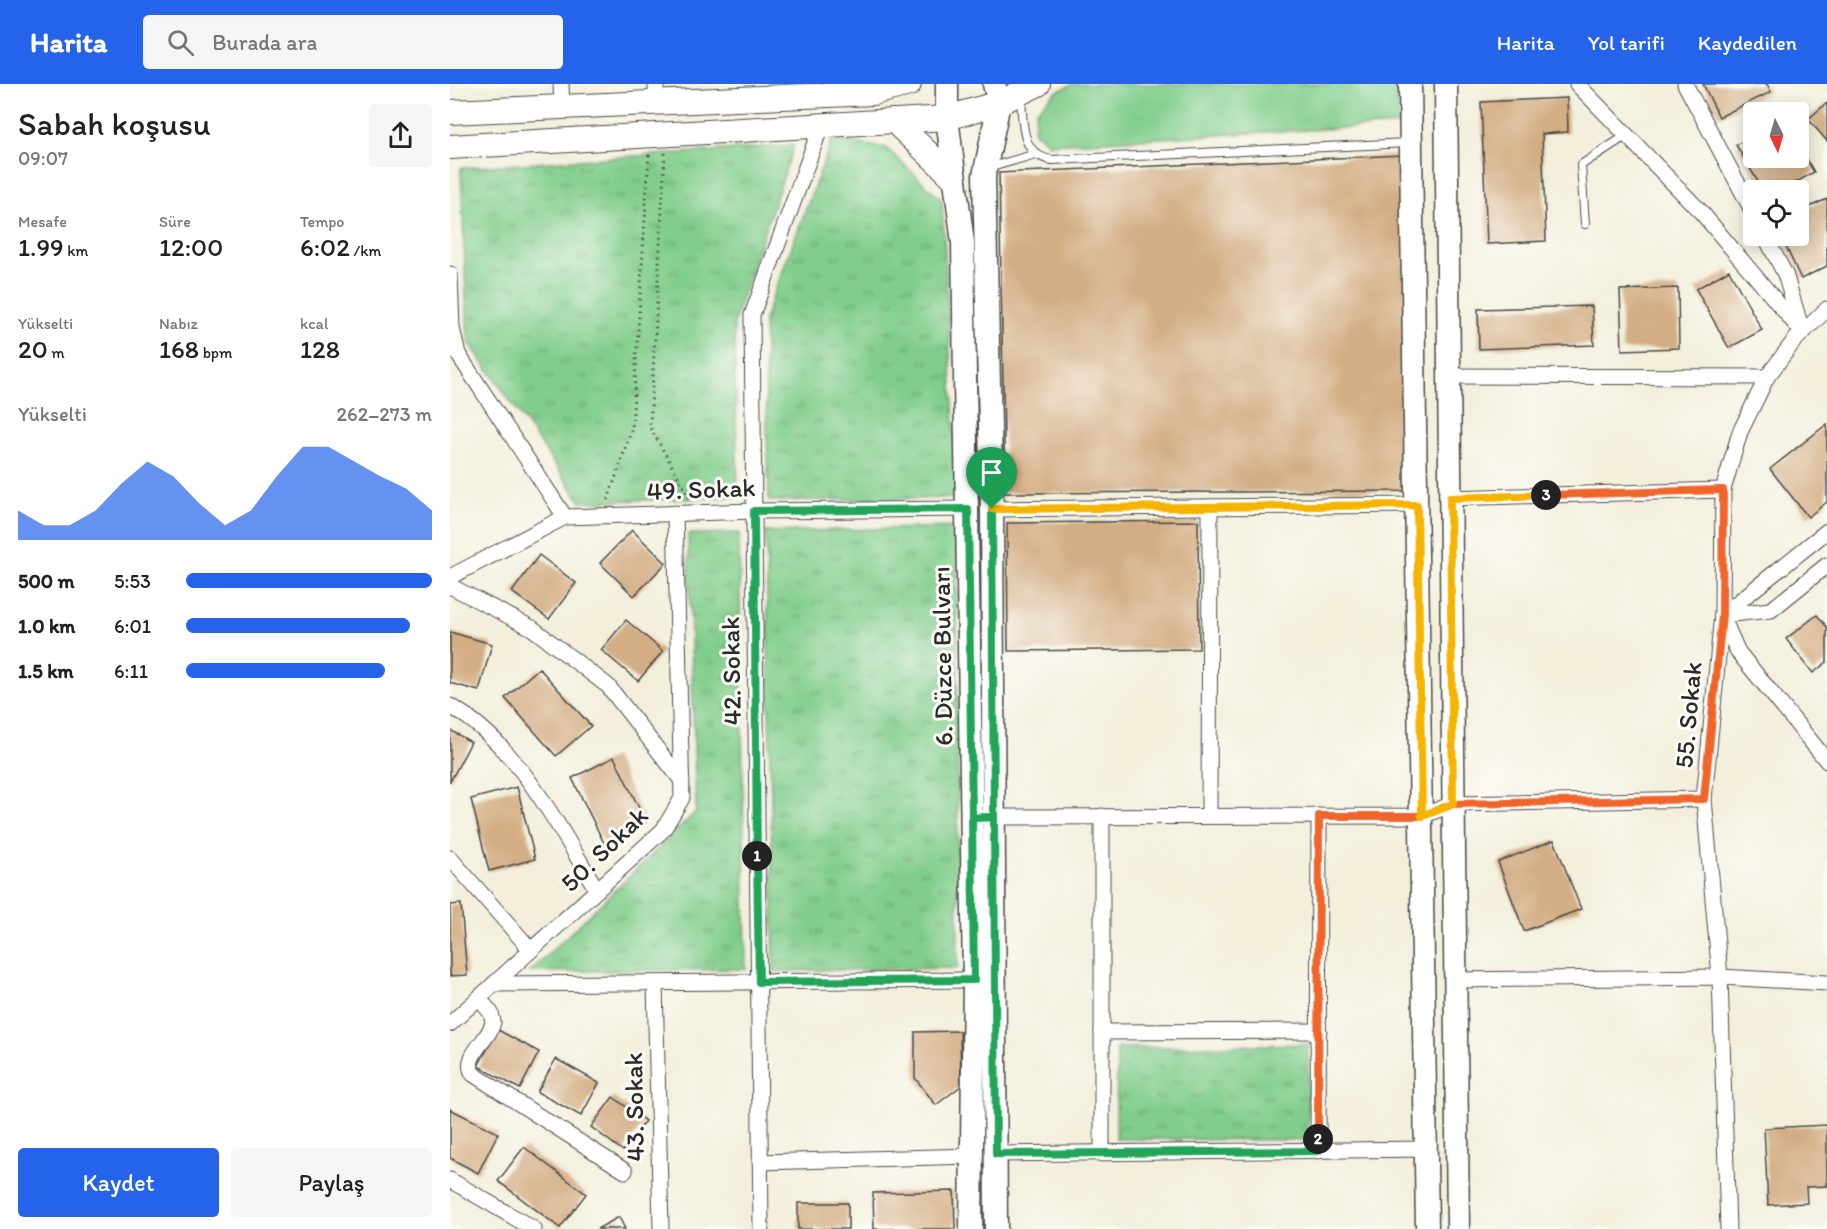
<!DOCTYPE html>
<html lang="tr">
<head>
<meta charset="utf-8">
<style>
  :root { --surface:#fff; --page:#f6f6f6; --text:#222; --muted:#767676; --accent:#2563eb }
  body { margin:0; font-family:Itim,sans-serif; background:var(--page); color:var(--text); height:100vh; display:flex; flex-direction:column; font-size:22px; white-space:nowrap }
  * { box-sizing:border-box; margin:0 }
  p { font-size:20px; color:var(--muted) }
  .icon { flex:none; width:33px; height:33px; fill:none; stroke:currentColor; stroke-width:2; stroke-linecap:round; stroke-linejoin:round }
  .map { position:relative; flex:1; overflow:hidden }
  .panel { display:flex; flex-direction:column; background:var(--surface); width:450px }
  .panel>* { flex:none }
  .needle { width:39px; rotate:175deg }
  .tools { position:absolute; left:1293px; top:18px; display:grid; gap:12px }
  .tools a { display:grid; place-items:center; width:66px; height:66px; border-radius:6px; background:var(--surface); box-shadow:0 3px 15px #0003; font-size:30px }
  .pin { position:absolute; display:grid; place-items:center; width:51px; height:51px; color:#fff; margin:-62px -26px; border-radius:50% 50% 50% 0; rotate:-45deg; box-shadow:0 0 6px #0007 }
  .pin .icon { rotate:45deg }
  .km { position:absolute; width:30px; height:30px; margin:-15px; border-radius:50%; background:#222; color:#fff; font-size:16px; line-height:30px; text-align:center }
  .round { display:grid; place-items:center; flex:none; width:63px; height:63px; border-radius:6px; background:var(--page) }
  .summary { display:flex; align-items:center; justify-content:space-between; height:102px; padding:0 18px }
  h1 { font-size:33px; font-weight:600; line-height:45px }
  .figures { display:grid; grid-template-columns:repeat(3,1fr); gap:9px; height:102px; padding:6px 18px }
  .figures div { display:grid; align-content:center }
  .figures b { font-size:26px; font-weight:600 }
  .figures small { font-size:16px; font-weight:400 }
  .figures p { font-size:16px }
  .chart { height:168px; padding:12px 18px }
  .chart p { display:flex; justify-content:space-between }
  .chart svg { width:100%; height:108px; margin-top:6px; fill:var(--accent); opacity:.7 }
  .action { display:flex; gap:12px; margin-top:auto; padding:12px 18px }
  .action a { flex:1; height:69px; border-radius:6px; background:var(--accent); color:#fff; font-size:24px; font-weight:600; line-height:69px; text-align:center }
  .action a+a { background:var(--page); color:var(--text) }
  ul { padding:0 18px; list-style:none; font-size:20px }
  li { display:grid; grid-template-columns:96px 72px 1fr; align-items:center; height:45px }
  li i { height:15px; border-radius:8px; background:var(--accent) }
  header { display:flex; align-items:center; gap:36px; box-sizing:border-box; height:84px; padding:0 30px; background:var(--accent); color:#fff }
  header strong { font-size:28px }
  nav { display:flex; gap:33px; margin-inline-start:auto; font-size:21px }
  .search { width:420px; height:54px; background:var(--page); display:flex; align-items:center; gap:15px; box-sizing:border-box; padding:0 21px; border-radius:6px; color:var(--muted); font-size:22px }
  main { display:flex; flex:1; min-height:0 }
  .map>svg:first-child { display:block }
  .grass { fill:#81ce8c; stroke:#567c5c; stroke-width:1.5 }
  .park { fill:url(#park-tufts); stroke:#567c5c; stroke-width:1.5 }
  .building { fill:#d3ad83 }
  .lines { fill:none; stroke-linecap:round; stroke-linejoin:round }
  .lane-casing { stroke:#494845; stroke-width:10 }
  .street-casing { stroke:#494845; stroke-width:17 }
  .secondary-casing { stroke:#494845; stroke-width:25 }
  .primary-casing { stroke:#494845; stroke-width:26 }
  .path { stroke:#494845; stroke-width:3; stroke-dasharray:1.5 4.5; stroke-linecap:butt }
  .lane { stroke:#fff; stroke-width:8 }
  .street { stroke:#fff; stroke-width:15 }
  .secondary { stroke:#fff; stroke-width:22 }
  .primary { stroke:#fff; stroke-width:24 }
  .split-1-casing { stroke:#fff; stroke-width:12 }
  .split-2-casing { stroke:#fff; stroke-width:12 }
  .split-3-casing { stroke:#fff; stroke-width:12 }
  .split-4-casing { stroke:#fff; stroke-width:12 }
  .split-1 { stroke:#22a559; stroke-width:8 }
  .split-2 { stroke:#22a559; stroke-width:8 }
  .split-3 { stroke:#f0652b; stroke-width:8 }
  .split-4 { stroke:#f5b400; stroke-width:8 }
  .labels { text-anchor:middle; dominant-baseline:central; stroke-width:6; stroke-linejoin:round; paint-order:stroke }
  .street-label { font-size:26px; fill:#2b2b2b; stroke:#fdfcf7 }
</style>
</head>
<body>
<header>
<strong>Harita</strong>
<div class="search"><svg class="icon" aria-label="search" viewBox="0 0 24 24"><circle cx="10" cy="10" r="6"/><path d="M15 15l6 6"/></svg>Burada ara</div>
<nav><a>Harita</a><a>Yol tarifi</a><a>Kaydedilen</a></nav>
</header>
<main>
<section class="panel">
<div class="summary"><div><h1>Sabah koşusu</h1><p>09:07</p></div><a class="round"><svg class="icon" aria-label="share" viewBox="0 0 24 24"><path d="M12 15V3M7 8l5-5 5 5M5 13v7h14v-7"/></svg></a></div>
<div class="figures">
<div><p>Mesafe</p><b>1.99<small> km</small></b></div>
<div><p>Süre</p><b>12:00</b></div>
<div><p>Tempo</p><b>6:02<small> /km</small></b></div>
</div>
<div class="figures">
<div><p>Yükselti</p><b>20<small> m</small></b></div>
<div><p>Nabız</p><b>168<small> bpm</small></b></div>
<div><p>kcal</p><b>128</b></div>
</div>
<div class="chart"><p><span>Yükselti</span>262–273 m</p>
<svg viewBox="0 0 160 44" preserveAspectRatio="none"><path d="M0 44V32L10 38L20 38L30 32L40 21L50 12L60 18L70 29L80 38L90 32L100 18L110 6L120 6L130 12L140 18L150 23L160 32V44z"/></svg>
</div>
<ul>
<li><b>500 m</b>5:53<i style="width:100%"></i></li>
<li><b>1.0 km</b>6:01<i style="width:91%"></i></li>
<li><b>1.5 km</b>6:11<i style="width:81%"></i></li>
</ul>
<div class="action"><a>Kaydet</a><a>Paylaş</a></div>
</section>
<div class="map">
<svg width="1377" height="1145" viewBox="0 0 1377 1145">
  <defs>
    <pattern id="park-tufts" width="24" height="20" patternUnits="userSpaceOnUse" patternTransform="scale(1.5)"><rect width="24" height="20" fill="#81ce8c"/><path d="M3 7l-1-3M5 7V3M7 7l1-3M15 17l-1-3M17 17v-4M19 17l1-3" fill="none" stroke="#6aa773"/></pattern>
  </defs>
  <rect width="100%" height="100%" fill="#fdfcf7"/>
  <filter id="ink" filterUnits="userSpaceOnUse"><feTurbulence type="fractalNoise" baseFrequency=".0167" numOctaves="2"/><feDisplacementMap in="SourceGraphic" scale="12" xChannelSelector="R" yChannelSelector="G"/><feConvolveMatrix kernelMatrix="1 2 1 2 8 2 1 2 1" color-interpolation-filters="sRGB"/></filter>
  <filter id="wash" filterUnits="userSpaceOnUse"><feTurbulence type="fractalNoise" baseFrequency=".008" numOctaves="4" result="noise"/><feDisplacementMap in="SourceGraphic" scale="24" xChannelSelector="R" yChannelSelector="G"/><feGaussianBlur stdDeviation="1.35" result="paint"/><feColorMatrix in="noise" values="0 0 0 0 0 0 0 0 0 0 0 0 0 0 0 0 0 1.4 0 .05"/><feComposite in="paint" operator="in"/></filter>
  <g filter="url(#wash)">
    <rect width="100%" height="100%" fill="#f3efdb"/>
    <polygon class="grass" points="623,0 946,0 949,41 599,60 584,47 586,27 606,8"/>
    <g class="park">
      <polygon points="382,56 436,64 492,116 508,414 319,417 314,236"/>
      <polygon points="344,61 284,238 288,413 131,418 18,257 11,84"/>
      <polygon points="507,443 508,884 324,887 316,448"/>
      <polygon points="289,449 296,885 80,888 246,728 238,450"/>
      <polygon points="858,960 858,1056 666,1055 667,964"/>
    </g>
    <g id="blocks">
      <g class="building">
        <polygon points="1253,0 1317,0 1321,8 1269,33"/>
        <polygon points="1117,14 1118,48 1092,50 1096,157 1037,160 1031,18"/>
        <polygon points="1377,19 1377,57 1358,35"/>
        <polygon points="1304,51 1304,74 1348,74 1348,61 1364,88 1333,106 1313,106 1286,61"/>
        <polygon points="954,71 960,407 555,409 549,89"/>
        <polygon points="1377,115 1377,182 1351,195 1331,152 1348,152 1348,128"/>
        <polygon points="1279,186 1312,246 1279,264 1246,205"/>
        <polygon points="1228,204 1229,264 1172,266 1170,206"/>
        <polygon points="1142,222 1144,261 1029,265 1028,225"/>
        <polygon points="1377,340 1377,418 1358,433 1320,385"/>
        <polygon points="748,437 749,565 558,567 557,439"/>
        <polygon points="182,446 216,479 184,512 150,479"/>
        <polygon points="89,471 126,499 99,535 62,508"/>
        <polygon points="1367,531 1377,543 1377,578 1363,589 1336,555"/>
        <polygon points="176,536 213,567 188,597 151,566"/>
        <polygon points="0,548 42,560 29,607 0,599"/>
        <polygon points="89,584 141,642 106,672 55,614"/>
        <polygon points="0,646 21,658 0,698"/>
        <polygon points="164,673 196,738 154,759 122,694"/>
        <polygon points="67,703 85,775 39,787 21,715"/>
        <polygon points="1104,756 1131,825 1074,847 1048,778"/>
        <polygon points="11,820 17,891 0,892 0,821"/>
        <polygon points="48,946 89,968 70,1005 28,982"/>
        <polygon points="510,947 511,1002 486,1021 465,994 465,948"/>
        <polygon points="106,975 149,999 131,1032 87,1008"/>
        <polygon points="163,1013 195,1037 173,1067 141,1043"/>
        <polygon points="0,1025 48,1049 28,1089 0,1074"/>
        <polygon points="1377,1041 1377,1102 1356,1103 1357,1119 1318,1121 1314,1044"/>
        <polygon points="74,1063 136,1110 110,1144 48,1097"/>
        <polygon points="504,1107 505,1145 424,1145 423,1109"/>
        <rect x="348" y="1119" width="50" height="26"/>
        <polygon points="169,1133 175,1145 147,1145"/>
      </g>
    </g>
  </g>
  <g filter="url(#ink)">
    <use href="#blocks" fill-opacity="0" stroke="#494845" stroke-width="1.5"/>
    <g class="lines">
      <defs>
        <g id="lane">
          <path d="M571,13C573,39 570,71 602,76L958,59"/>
          <polyline points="538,84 586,70"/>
          <polyline points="1135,140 1131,81 1177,51"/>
        </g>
        <g id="street">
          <polyline points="111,0 112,23"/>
          <polyline points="206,0 206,19"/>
          <polyline points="1127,0 1252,129 1352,248"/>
          <polyline points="1235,0 1304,130"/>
          <polyline points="1315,152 1335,190 1351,243"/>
          <polyline points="0,190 2,244 8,270 115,433"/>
          <polyline points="999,292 1317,293"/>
          <polyline points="1000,414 1273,406"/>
          <polyline points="542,425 967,421"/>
          <polyline points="0,493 115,433 304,427 518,425"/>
          <polyline points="0,502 82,544 158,602 232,697"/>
          <polyline points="1272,531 1377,447"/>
          <polyline points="1272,531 1321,526 1377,481"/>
          <polyline points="1272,532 1288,568 1377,677"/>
          <path d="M0,622C67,659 108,742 147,806"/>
          <polyline points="759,732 760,423"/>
          <polyline points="537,733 972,732 1003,720 1254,715"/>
          <polyline points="0,774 81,866"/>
          <polyline points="1005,896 1270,893 1377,899"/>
          <polyline points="205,899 211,1145"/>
          <polyline points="44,900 524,896"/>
          <path d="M29,914L41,929L43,938C40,956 12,971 23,990L175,1087"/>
          <polyline points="0,940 213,746 232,714 225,429"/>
          <polyline points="652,948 869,947"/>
          <polyline points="868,1067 869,732"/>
          <polyline points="546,1070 976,1065"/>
          <polyline points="652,1070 652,732"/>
          <polyline points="310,1078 522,1072"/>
          <polyline points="0,1096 84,1145"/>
          <polyline points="311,1145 302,231 371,42"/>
          <polyline points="1278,1145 1270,893 1254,715 1272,531 1273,406 1290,348 1317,293 1344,257 1377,225"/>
        </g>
        <g id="secondary">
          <polyline points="497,0 497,34 513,159 524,896 521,1145"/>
          <polyline points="544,0 549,19 534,92 542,425 546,1145"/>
          <polyline points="960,0 977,1145"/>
          <polyline points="996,0 1008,1145"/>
        </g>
        <g id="primary">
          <polyline points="0,28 423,9 459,0"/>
          <polyline points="444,37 504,94"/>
          <polyline points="0,63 497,34 549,19 588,0"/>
        </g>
      </defs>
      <use href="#lane" class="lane-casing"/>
      <use href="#street" class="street-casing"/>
      <use href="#secondary" class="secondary-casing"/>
      <use href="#primary" class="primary-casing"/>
      <g class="path">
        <polyline points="215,69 200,343 240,414"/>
        <polyline points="158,416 182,344 199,70"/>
      </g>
      <use href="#lane" class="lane"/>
      <use href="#street" class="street"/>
      <use href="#secondary" class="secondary"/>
      <use href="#primary" class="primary"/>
    </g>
  </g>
  <g class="lines" filter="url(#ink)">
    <defs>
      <polyline id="split-1" points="307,772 304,427 518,425 522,734 544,733 542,425"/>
      <polyline id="split-2" points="307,772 309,898 524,896 522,734 544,733 546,1070 868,1067 868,1055"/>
      <polyline id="split-3" points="868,1055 869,732 972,732 1003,720 1254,715 1272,531 1273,406 1096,411"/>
      <polyline id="split-4" points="542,425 967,421 972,732 1003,720 1000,414 1096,411"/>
    </defs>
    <use href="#split-1" class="split-1-casing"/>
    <use href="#split-2" class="split-2-casing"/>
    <use href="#split-3" class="split-3-casing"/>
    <use href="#split-4" class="split-4-casing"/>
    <use href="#split-1" class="split-1"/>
    <use href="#split-2" class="split-2"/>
    <use href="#split-3" class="split-3"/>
    <use href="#split-4" class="split-4"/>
  </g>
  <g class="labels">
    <g class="street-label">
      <text transform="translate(251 405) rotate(-2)">49. Sokak</text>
      <text transform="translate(492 572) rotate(-91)">6. Düzce Bulvarı</text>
      <text transform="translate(281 587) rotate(-91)">42. Sokak</text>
      <text transform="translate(1238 631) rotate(-85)">55. Sokak</text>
      <text transform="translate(154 765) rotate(-44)">50. Sokak</text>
      <text transform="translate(184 1023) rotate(-91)">43. Sokak</text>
    </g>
  </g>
</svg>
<div class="tools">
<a><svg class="needle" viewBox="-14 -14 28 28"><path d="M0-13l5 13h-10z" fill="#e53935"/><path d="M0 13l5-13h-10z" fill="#767676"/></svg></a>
<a><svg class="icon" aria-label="locate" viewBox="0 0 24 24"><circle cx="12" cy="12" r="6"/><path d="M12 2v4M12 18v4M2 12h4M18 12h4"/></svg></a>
</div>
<div class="pin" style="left:542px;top:425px;background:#1e9e55"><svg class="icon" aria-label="arrive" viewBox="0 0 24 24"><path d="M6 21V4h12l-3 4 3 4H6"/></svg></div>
<b class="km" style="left:307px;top:772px">1</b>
<b class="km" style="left:868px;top:1055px">2</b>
<b class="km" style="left:1096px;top:411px">3</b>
</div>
</main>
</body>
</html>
